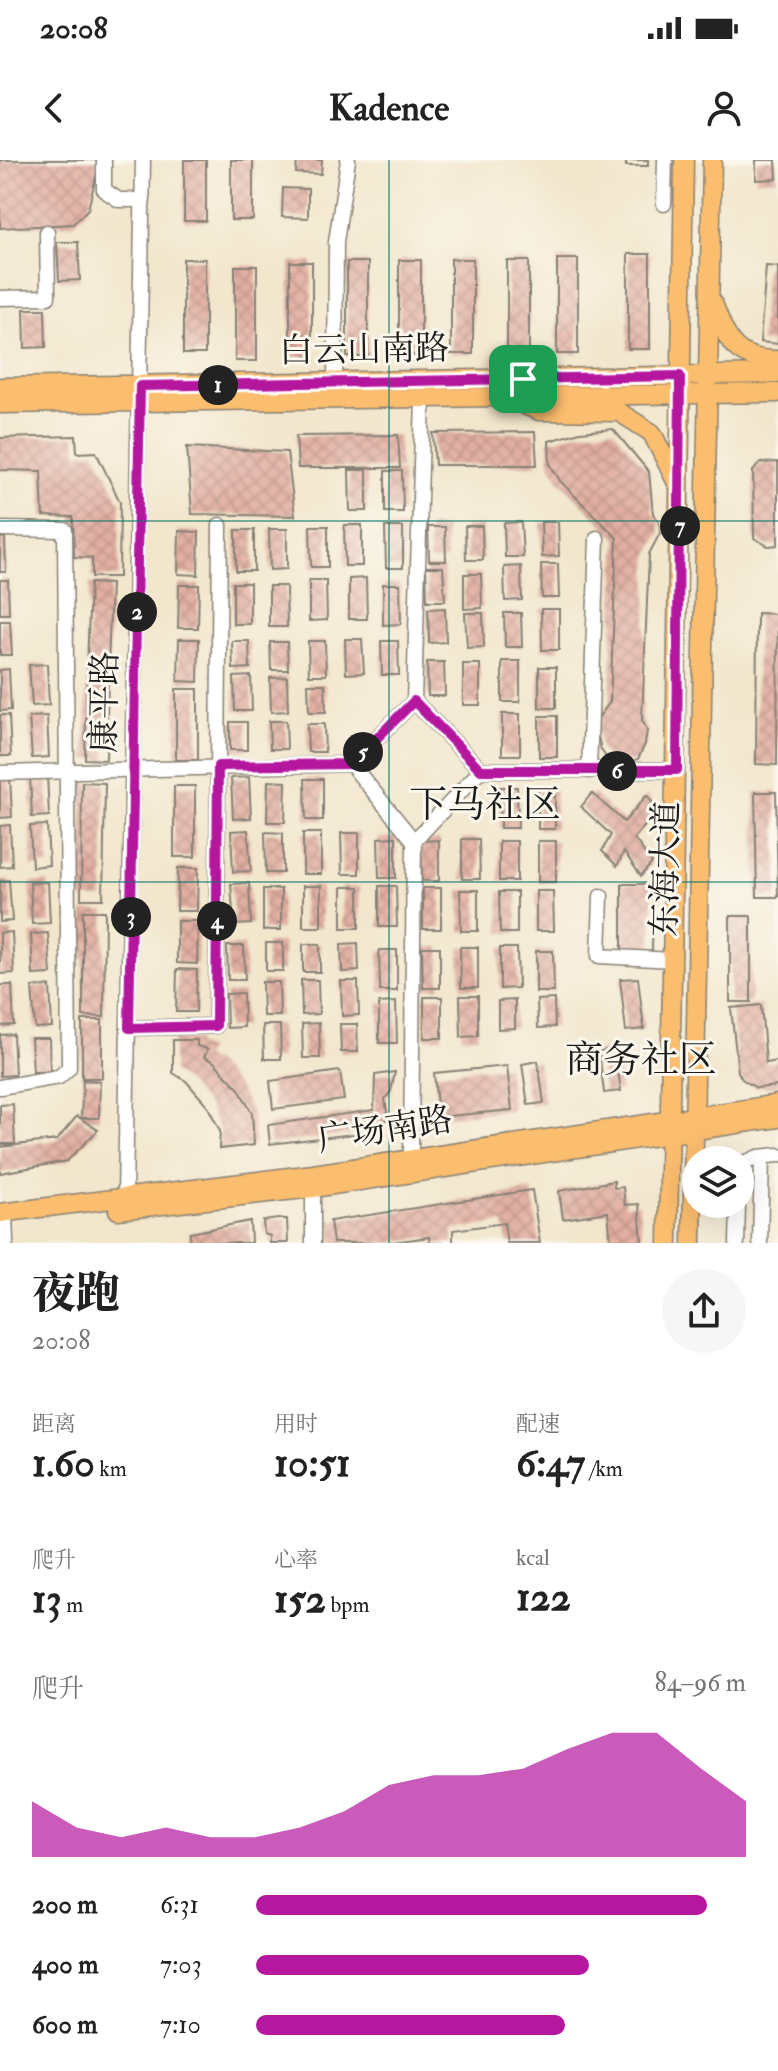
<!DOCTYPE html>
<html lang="zh">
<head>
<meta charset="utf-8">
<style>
  :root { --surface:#fff; --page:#f6f6f6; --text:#222; --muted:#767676; --accent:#b5179e }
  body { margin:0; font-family:"IM FELL Double Pica","Noto Serif SC",serif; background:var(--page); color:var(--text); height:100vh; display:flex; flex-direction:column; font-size:30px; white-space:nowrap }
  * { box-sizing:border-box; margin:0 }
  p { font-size:26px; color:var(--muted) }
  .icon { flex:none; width:44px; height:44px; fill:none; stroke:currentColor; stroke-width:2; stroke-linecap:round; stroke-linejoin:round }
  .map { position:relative; height:1083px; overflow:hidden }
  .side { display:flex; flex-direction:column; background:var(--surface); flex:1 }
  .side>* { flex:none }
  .tools { position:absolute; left:682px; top:986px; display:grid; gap:16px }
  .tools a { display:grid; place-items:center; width:72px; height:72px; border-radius:50%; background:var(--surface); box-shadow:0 8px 32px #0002; font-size:40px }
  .pin { position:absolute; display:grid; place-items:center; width:68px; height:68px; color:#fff; margin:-34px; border-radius:16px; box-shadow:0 4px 12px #0006 }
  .km { position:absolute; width:40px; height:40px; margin:-20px; border-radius:50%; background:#222; color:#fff; font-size:22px; line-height:40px; text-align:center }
  .round { display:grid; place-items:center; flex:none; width:84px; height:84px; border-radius:42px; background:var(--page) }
  .summary { display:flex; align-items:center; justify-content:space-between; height:136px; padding:0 32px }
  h1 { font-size:44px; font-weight:800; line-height:60px }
  .metrics { display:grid; grid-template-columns:repeat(3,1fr); gap:12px; height:136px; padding:8px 32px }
  .metrics div { display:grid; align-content:center }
  .metrics b { font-size:40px; font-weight:800 }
  .metrics small { font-size:22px; font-weight:400 }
  .metrics p { font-size:22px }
  .chart { height:224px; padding:16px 32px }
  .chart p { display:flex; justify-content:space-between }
  .chart svg { width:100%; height:144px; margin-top:8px; fill:var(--accent); opacity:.7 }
  ul { padding:0 32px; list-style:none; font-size:26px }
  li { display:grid; grid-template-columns:128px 96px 1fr; align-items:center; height:60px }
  li i { height:20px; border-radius:10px; background:var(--accent) }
  .status { display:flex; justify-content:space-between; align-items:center; height:56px; padding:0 40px; background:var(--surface); direction:ltr }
  .status svg { height:22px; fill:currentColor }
  header { display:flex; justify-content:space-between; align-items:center; height:104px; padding:0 32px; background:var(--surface); font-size:36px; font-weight:800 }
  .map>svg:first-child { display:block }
  .building { fill:url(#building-cross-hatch) }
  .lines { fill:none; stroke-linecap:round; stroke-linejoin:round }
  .minor-casing { stroke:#878174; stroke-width:17 }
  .major-casing { stroke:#878174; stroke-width:21 }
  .minor { stroke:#fff; stroke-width:14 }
  .major { stroke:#fbbd6e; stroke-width:18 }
  .route-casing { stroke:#fff; stroke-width:16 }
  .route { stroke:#b5179e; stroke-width:10 }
  .grid { fill:none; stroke:#0f766e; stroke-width:2; stroke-opacity:0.55 }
  .labels { text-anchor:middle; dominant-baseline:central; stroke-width:6; stroke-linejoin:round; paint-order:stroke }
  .street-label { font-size:34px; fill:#1c1c1c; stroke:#fbf7ec }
  .quarter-label { font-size:38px; fill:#1c1c1c; stroke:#fbf7ec }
</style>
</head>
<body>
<div class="status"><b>20:08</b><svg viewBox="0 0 49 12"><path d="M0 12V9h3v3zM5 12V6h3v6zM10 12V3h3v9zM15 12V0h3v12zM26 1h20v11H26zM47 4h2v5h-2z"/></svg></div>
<header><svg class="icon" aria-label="back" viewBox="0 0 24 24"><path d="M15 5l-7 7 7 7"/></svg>Kadence<svg class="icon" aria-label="person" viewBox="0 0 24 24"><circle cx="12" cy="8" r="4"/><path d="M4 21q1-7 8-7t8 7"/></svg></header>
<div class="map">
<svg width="778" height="1083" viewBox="0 0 778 1083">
  <defs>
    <pattern id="building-cross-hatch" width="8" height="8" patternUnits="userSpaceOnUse" patternTransform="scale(2)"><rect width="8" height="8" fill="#e2afa2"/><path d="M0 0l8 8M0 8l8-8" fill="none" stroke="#c1968b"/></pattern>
  </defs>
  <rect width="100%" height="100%" fill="#fbf7ec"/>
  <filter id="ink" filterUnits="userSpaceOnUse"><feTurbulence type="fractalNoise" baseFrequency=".0125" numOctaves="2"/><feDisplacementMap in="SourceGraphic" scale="16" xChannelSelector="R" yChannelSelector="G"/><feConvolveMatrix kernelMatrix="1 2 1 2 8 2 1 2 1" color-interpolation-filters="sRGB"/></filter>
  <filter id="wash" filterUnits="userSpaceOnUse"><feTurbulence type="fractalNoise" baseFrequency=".006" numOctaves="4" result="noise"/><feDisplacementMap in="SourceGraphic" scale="32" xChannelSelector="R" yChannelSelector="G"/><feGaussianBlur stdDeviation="1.8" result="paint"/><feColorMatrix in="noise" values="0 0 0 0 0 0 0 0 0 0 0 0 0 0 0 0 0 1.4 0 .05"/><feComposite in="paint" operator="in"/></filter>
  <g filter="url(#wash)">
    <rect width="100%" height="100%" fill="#f2e6cc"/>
    <g id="blocks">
      <g class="building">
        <polygon points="0,0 96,0 98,9 88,49 73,64 0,68"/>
        <rect x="184" y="0" width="22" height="61"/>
        <rect x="231" y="0" width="22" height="60"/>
        <polygon points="297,0 322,0 321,14 296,13"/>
        <rect x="626" y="0" width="22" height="6"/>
        <polygon points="756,0 776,0 777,19 756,20"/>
        <polygon points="283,28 308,29 308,58 282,57"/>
        <polygon points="57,82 78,82 80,120 59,121"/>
        <rect x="628" y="94" width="22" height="95"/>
        <rect x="183" y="99" width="22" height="95"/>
        <rect x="451" y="99" width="22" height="95"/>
        <rect x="557" y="99" width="21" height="95"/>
        <rect x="399" y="100" width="22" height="95"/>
        <rect x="507" y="101" width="22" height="95"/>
        <rect x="290" y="102" width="22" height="95"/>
        <rect x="347" y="102" width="21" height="95"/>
        <rect x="235" y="106" width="22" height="95"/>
        <polygon points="766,106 778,107 778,184 760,182"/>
        <polygon points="24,149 45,149 46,187 25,188"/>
        <polygon points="613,269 649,312 653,354 659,361 660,373 649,394 642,560 647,570 645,584 638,599 622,605 610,602 601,590 595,562 610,542 617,378 560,321 550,304 549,281 580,272"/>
        <polygon points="535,272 537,305 435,305 433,273"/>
        <polygon points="398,275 400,308 298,308 296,276"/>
        <polygon points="76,276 77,293 96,292 120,342 119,417 92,417 92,398 74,397 73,357 43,356 41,311 0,310 0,278"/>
        <polygon points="187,287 287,292 295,356 192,354"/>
        <polygon points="778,302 778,385 768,386 754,378 753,311 760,303"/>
        <polygon points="349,310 367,310 367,351 350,351"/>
        <polygon points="385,311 402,311 403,352 385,352"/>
        <polygon points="521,362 523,397 505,397 504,363"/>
        <polygon points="541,362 558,362 559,396 542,397"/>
        <polygon points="344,365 362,365 362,406 345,406"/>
        <polygon points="310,366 328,366 328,407 311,407"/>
        <polygon points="465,366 482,366 483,400 466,400"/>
        <polygon points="385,367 403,367 403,408 386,408"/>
        <polygon points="428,367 445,367 446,401 429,401"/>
        <polygon points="269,369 287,369 287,409 270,410"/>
        <rect x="236" y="370" width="18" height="41"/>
        <polygon points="179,371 199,372 198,415 178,414"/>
        <polygon points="5,377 6,412 0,412 0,378"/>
        <polygon points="541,404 558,404 559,438 542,438"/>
        <polygon points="521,406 522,440 505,441 504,407"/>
        <polygon points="426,407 443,407 445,441 427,441"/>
        <polygon points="464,414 481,414 482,448 464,449"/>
        <polygon points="366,418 367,459 349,459 349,419"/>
        <polygon points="0,420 8,420 9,454 0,454"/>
        <polygon points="309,420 326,420 327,460 309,461"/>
        <polygon points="90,423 111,424 108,509 87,508"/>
        <rect x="233" y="423" width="17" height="41"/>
        <polygon points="383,424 400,424 401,464 383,465"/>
        <polygon points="179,425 199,425 198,468 178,468"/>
        <polygon points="269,426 286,426 287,467 269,467"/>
        <polygon points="445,448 446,482 429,483 428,449"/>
        <polygon points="541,449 559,449 559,490 542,490"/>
        <polygon points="465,453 483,453 484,487 467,488"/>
        <polygon points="504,453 521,453 522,487 505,487"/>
        <polygon points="757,453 778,454 777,605 756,604"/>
        <polygon points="0,461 10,461 12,495 0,495"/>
        <polygon points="179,479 199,479 198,522 178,521"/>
        <polygon points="345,479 362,479 364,513 346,514"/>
        <polygon points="232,481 249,481 250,508 233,509"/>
        <polygon points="308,481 325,481 326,515 309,515"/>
        <polygon points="381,481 398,481 399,515 382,515"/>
        <polygon points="270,482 287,482 288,510 271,510"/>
        <rect x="502" y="501" width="18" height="41"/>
        <polygon points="427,502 444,502 445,536 428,536"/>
        <polygon points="47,504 49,545 32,546 29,505"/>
        <rect x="463" y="504" width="17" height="41"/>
        <rect x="539" y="507" width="17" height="41"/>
        <polygon points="9,509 11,550 0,551 0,510"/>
        <polygon points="87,515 108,515 106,600 85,599"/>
        <polygon points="251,516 252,551 235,551 234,517"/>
        <polygon points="287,517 288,551 271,552 270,518"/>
        <polygon points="308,524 325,524 326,552 309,552"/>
        <rect x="176" y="529" width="22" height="71"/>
        <rect x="502" y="554" width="18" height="41"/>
        <polygon points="0,555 9,555 11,596 0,596"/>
        <polygon points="47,556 49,597 32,598 29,557"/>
        <rect x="539" y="556" width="18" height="41"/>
        <polygon points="269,561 286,561 287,589 270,589"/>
        <rect x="230" y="562" width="17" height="28"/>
        <polygon points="307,564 324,564 325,592 308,592"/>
        <polygon points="47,615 49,656 32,657 30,616"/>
        <polygon points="10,616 12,657 0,658 0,617"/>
        <polygon points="249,617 251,658 233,659 231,618"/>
        <polygon points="305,619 323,619 323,660 306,660"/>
        <polygon points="268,621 286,622 285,662 267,662"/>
        <polygon points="82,622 105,623 103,739 81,739"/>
        <rect x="174" y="626" width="21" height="71"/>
        <polygon points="500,627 517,627 518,668 500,668"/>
        <rect x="538" y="628" width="17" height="41"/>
        <polygon points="755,632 776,632 778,737 757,737"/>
        <polygon points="592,633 624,662 647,635 658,651 634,678 652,703 641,716 624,692 617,706 602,691 611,675 581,647"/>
        <polygon points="10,665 12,706 0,707 0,666"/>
        <polygon points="47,665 49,705 32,707 30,666"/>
        <polygon points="248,670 251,711 233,712 231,671"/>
        <polygon points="265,672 283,673 283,713 266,713"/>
        <rect x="303" y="673" width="18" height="41"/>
        <polygon points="341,673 359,673 359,714 342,714"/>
        <polygon points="396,677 396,718 379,718 378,678"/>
        <polygon points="462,679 479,679 480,719 462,719"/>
        <polygon points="439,680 439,721 422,721 421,681"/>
        <rect x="499" y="681" width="18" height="40"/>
        <rect x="538" y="681" width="18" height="41"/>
        <polygon points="178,708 198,708 197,751 177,751"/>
        <polygon points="9,720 12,761 0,762 0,721"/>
        <polygon points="48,722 50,763 32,764 30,723"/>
        <polygon points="249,723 251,764 234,765 231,724"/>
        <polygon points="622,724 653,724 652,793 622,793"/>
        <rect x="303" y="726" width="18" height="41"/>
        <polygon points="379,726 396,726 397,767 379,767"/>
        <rect x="342" y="727" width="17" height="41"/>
        <rect x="423" y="728" width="18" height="41"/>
        <rect x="263" y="729" width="18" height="41"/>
        <polygon points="460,730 478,730 478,771 461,771"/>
        <polygon points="536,731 553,731 554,771 536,771"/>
        <polygon points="499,732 517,732 517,773 500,773"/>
        <polygon points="83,751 105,751 104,857 83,856"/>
        <rect x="730" y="756" width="21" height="86"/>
        <polygon points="177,761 198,761 197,804 177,803"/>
        <polygon points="12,772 14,813 0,814 0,773"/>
        <polygon points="48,773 51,814 33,815 31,774"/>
        <rect x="266" y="783" width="17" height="28"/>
        <polygon points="358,783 359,811 342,812 341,784"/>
        <rect x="303" y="784" width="17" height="28"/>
        <polygon points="227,786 244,786 245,820 228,820"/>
        <polygon points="422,787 440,787 440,828 423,828"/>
        <polygon points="460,787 478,787 478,828 461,828"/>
        <polygon points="500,788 517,788 518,828 500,829"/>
        <polygon points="379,790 397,790 397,831 380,831"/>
        <polygon points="536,791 553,791 554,832 536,832"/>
        <polygon points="177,809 197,810 196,852 176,852"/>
        <polygon points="638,818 644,869 626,871 620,819"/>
        <polygon points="301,820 318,820 319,854 302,855"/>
        <polygon points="341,821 358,821 359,855 342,856"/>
        <polygon points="262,822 279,822 280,856 263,856"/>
        <polygon points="0,825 12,825 14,865 0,866"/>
        <polygon points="50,826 52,867 35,868 32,827"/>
        <polygon points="243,833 244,867 227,868 226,834"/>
        <polygon points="460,836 478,836 478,876 461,877"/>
        <rect x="424" y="837" width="18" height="41"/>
        <polygon points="554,839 555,867 538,868 537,840"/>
        <polygon points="515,840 515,868 498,869 498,841"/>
        <polygon points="396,842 397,883 379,883 379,843"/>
        <polygon points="761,845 766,903 778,901 778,926 756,928 742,919 738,912 731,848"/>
        <rect x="82" y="860" width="20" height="58"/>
        <polygon points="319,863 320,898 303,898 302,864"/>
        <polygon points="340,864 357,864 358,892 341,892"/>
        <polygon points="263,865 280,865 281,899 264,899"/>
        <polygon points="13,874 15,915 0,916 0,875"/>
        <polygon points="31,878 49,878 50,912 33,912"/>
        <polygon points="173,880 197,880 197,886 208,889 204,897 214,902 239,929 252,953 254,985 219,989 220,971 207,945 186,921 173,913"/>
        <polygon points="615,889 621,931 604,933 599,891"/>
        <polygon points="538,901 544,943 528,945 522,904"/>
        <polygon points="507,906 512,950 438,957 434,913"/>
        <polygon points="340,911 344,940 273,949 270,921"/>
        <polygon points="395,912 391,931 385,939 388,957 379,971 270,984 268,965 374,950 375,915"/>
        <polygon points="83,920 100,921 99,958 81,958"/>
        <polygon points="13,944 15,984 0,984 0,945"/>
        <polygon points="77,956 98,970 67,1001 0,1013 0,987 57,980"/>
        <polygon points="614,1021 614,1028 623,1027 625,1045 639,1044 642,1083 611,1083 608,1052 563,1059 559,1031"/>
        <polygon points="532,1030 540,1083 507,1083 504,1063 453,1070 453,1083 430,1083 429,1077 387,1083 333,1083 330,1061"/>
        <polygon points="278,1059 287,1059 288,1083 270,1083 270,1076 264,1074 263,1061"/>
        <polygon points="250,1061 251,1083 189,1083 190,1073"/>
      </g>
    </g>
  </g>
  <g filter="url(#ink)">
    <use href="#blocks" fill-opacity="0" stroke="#878174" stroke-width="2"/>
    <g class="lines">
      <defs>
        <g id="minor">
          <polyline points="104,0 104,30 119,40 143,40"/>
          <polyline points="664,44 665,0"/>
          <polyline points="0,138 48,137 47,72"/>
          <polyline points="335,223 336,82 348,0"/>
          <polyline points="0,369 65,370 69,908 59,917 0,927"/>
          <polyline points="414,541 423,239"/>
          <polyline points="481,610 677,610"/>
          <polyline points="589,611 597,378"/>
          <polyline points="0,613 351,604 414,541 481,610 414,681 351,604"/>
          <polyline points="601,736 599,796 673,800"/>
          <polyline points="129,868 216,866 220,365"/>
          <polyline points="411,998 414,681"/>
          <polyline points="740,1005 758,997 778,995"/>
          <polyline points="125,1037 143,0"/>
          <polyline points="5,1052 6,1083"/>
          <polyline points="313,1083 313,1019"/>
          <polyline points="737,1083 738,1044"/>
          <polyline points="760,1083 762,997"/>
        </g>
        <g id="major">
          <path d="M713,143C727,180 734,201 778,200"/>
          <polyline points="0,227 778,214"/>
          <polyline points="514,241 539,251 619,252 652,273 677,323"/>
          <polyline points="0,244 778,233"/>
          <polyline points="118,1050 313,1028 778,958"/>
          <polyline points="0,1053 313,1014 778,944"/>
          <polyline points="668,1083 684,0"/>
          <polyline points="692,1083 712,0"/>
        </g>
      </defs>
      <use href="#minor" class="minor-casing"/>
      <use href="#major" class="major-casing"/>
      <use href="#minor" class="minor"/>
      <use href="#major" class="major"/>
    </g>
  </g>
  <g class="lines" filter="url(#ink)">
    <defs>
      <polygon id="route" points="680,216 677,610 481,610 414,541 351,604 218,606 216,866 129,868 140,226"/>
    </defs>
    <use href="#route" class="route-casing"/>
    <use href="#route" class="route"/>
  </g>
  <path class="grid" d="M389,0V1083M0,361H778M0,722H778"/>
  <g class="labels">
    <g class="street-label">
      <text transform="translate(364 190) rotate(-1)">白云山南路</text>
      <text transform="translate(105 542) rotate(-89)">康平路</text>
      <text transform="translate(666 709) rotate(-89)">东海大道</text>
      <text transform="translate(385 970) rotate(-9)">广场南路</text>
    </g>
    <g class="quarter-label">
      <text x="485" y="645">下马社区</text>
      <text x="641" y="900">商务社区</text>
    </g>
  </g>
</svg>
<div class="tools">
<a><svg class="icon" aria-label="layers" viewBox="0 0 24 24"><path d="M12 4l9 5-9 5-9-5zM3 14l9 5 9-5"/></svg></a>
</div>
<div class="pin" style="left:523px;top:219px;background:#1e9e55"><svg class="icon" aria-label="arrive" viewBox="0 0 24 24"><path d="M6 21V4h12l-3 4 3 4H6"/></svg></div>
<b class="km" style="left:218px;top:225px">1</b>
<b class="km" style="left:137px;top:452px">2</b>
<b class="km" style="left:131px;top:757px">3</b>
<b class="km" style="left:217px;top:761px">4</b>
<b class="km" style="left:363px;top:592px">5</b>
<b class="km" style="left:617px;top:611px">6</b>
<b class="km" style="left:680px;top:366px">7</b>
</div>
<section class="side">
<div class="summary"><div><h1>夜跑</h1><p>20:08</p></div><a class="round"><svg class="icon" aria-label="share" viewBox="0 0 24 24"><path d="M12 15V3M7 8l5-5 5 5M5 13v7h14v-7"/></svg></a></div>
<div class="metrics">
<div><p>距离</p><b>1.60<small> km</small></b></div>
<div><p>用时</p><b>10:51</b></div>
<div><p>配速</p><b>6:47<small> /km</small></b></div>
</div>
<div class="metrics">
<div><p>爬升</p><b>13<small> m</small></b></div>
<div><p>心率</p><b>152<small> bpm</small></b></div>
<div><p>kcal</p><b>122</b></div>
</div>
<div class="chart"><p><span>爬升</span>84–96 m</p>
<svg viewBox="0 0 160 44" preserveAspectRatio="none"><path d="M0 44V27L10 35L20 38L30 35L40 38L50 38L60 35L70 30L80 22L90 19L100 19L110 17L120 11L130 6L140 6L150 17L160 27V44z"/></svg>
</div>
<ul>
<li><b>200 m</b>6:31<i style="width:92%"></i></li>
<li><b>400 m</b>7:03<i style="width:68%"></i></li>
<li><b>600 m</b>7:10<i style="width:63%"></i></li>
</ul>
</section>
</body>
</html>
